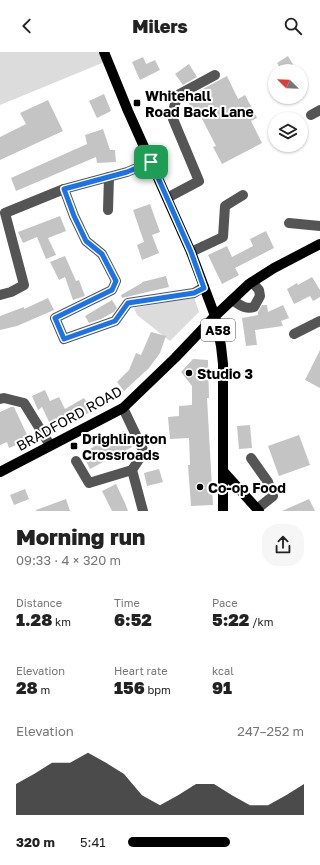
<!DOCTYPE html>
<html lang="en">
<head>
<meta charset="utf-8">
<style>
  :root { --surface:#fff; --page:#f6f6f6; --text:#222; --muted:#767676; --accent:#000 }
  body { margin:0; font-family:"Golos Text",sans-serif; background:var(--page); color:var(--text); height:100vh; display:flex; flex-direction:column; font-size:15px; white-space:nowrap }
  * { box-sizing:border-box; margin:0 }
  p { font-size:13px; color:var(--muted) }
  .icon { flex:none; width:22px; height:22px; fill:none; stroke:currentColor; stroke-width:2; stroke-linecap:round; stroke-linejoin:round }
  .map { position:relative; height:459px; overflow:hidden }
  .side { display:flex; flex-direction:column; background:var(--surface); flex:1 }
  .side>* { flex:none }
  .needle { width:26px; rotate:293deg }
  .fabs { position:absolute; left:268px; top:12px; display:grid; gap:8px }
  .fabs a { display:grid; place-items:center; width:40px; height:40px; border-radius:50%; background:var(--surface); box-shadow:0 1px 3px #0004; font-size:20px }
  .pin { position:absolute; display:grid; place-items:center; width:34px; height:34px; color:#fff; margin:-17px; border-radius:8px; box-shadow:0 2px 6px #0006 }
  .round { display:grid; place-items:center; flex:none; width:42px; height:42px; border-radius:16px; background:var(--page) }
  .overview { display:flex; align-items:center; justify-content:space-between; height:68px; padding:0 16px }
  h1 { font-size:22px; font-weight:800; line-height:30px }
  .metrics { display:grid; grid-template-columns:repeat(3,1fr); gap:6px; height:68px; padding:4px 16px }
  .metrics div { display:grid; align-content:center }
  .metrics b { font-size:17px; font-weight:800 }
  .metrics small { font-size:11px; font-weight:400 }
  .metrics p { font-size:11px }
  .chart { height:112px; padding:8px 16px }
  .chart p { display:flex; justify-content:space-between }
  .chart svg { width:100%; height:72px; margin-top:4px; fill:var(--accent); opacity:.7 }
  ul { padding:0 16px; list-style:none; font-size:13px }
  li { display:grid; grid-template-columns:64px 48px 1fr; align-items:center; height:30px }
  li i { height:10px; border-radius:5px; background:var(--accent) }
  header { display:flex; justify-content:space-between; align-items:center; height:52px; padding:0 16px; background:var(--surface); font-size:18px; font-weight:800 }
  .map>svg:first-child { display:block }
  .green { fill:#dcdcdc }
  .building { fill:#c4c4c4 }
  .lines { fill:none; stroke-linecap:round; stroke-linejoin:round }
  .minor { stroke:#555; stroke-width:10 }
  .major { stroke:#000; stroke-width:10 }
  .route-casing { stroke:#fff; stroke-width:8 }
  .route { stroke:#1a73e8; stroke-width:5 }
  .poi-dot { fill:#000; stroke:#fff; stroke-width:1.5 }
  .labels { text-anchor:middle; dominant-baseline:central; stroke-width:4; stroke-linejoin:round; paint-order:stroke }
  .shield { fill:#fff; stroke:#4c4c4c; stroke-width:1 }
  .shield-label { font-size:13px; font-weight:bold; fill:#000 }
  .poi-label { font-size:14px; font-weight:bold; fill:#000; stroke:#fff; text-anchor:start }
  .street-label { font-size:14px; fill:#000; stroke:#fff }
</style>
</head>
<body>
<header><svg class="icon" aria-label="back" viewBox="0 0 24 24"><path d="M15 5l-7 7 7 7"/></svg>Milers<svg class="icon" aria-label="search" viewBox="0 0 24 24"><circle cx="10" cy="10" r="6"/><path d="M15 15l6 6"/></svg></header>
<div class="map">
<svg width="320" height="459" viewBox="0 0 320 459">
  <rect width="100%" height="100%" fill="#fff"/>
  <g class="green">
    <polygon points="0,0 104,0 107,9 0,53"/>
    <polygon points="194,245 199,260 170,289 137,263 134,256"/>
  </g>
  <g class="building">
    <polygon points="288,4 297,19 282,19 277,11"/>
    <polygon points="143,5 146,12 155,8 160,18 140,28 132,10"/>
    <polygon points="189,12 197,25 183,33 175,22"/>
    <polygon points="227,24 238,47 245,43 257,66 251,69 262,91 222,112 213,95 216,94 199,61 195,63 186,46"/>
    <polygon points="104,42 111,59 97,66 89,49"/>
    <polygon points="48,48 63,79 0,108 0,85 26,72 20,61"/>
    <polygon points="103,77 110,98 115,98 116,110 97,111 96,105 16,139 11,126 87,92 85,83"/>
    <polygon points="150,152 160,180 152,183 159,201 142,208 137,193 144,190 133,158"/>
    <polygon points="60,164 66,179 48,186 56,203 46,207 37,185 23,191 18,180"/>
    <polygon points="266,179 274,196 235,216 239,223 222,232 208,203 227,194 232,205 253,194 250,187"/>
    <polygon points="65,204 76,229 79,228 85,244 73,248 65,225 59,228 50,210"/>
    <polygon points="166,224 169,235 122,246 121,243 142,231 142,230"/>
    <polygon points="312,225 320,238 320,245 313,249 310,244 294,252 287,237 297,231 298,233"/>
    <polygon points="48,246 54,258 17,274 0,278 0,264 24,255 24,257"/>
    <polygon points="112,248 117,256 114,260 101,267 89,271 85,264"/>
    <polygon points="262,253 267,253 268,260 283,253 289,266 281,269 283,274 255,278 257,293 246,294 242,266 258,263 258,260"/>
    <polygon points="151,280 166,284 160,301 149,316 124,339 117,330 129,318 136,301 141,303"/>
    <polygon points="320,298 320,336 305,328"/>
    <polygon points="193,307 208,308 209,346 207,346 213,453 191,454 188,413 190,413 189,386 170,387 168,365 179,364 179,354 192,353 192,334 181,320"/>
    <polygon points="45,338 50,349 59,345 65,357 84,346 92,359 83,364 81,360 51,374 42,355 38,358 32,344"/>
    <polygon points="11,355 14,355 29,387 9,396 7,390 0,393 0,360"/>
    <polygon points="250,373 252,396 239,397 237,374"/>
    <polygon points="124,379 132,395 90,417 82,401"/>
    <polygon points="299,383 310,413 279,424 268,394"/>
    <polygon points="159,417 163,430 147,434 144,421"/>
    <polygon points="116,432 125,451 128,459 112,459 102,439"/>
    <polygon points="25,437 29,447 14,453 10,443"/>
    <polygon points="66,447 70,459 36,459 36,458"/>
    <polygon points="309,447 315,459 282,459"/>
  </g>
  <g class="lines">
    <g class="minor">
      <polyline points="311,63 320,58"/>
      <polyline points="64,137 74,164 86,189 102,202 116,229 112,238 55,266 64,287 115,269 128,251 194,241 204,235"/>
      <polyline points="167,146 199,129 173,67 174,55 178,43 215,23"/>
      <polyline points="108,158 109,125"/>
      <polyline points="289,171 320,174"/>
      <polyline points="191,200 223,185 225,154 243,143"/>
      <polyline points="0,243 11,240 24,233 5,161 64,137 127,120 151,110"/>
      <path d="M232,248C239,252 245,258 254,255L260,244L259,238L252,230"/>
      <polyline points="294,282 320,269"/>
      <polyline points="0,347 4,346 24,351 50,393"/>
      <polyline points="123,356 144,400 132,418 143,459"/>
      <polyline points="251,406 268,430 273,444 257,457"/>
      <polyline points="76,409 89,431 132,418"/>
    </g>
    <g class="major">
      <polyline points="104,0 128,59 191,200 215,264 221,294 223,312 223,459"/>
      <polyline points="223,419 259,459"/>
      <polyline points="0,420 123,356 175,306 215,264 249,232 274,216 320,192"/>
    </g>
  </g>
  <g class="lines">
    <defs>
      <polygon id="route" points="151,110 191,200 204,236 194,241 128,251 115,269 64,287 55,266 112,238 116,229 102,202 86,189 74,164 64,137 127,120"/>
    </defs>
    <use href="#route" class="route-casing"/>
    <use href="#route" class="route"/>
  </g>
  <g class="poi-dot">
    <rect x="133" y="47" width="8" height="8" rx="2"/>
    <circle cx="189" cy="321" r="4"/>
    <rect x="70" y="390" width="8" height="8" rx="2"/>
    <circle cx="200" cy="435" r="4"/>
  </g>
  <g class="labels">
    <rect class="shield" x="201" y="267" width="34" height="22" rx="3"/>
    <g class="shield-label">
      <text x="218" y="278">A58</text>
    </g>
    <g class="poi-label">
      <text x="145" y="43">Whitehall<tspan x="145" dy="16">Road Back Lane</tspan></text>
      <text x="197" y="321">Studio 3</text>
      <text x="82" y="386">Drighlington<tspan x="82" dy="16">Crossroads</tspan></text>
      <text x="208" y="435">Co-op Food</text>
    </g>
    <g class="street-label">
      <text transform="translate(69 366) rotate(-29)">BRADFORD ROAD</text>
    </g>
  </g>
</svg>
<div class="fabs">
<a><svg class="needle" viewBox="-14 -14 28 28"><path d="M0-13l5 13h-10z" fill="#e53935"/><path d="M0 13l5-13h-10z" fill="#767676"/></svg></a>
<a><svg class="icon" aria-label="layers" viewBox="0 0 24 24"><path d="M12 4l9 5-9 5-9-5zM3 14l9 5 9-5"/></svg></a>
</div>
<div class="pin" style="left:151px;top:110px;background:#1e9e55"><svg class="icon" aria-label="arrive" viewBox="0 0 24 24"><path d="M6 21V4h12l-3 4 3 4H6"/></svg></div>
</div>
<section class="side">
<div class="overview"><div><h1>Morning run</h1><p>09:33 · 4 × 320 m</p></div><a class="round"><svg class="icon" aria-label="share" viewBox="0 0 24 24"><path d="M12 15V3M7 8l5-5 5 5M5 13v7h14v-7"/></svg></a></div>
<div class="metrics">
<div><p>Distance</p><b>1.28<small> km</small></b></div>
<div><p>Time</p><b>6:52</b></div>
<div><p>Pace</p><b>5:22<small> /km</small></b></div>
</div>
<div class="metrics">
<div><p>Elevation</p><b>28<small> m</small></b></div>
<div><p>Heart rate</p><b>156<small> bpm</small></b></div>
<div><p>kcal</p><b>91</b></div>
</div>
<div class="chart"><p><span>Elevation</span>247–252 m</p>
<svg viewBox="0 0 160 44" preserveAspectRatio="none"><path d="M0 44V25L10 19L20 12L30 12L40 6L50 12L60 19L70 32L80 38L90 32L100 25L110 25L120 32L130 38L140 38L150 32L160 25V44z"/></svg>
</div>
<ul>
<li><b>320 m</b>5:41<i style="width:58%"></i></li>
</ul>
</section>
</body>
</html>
